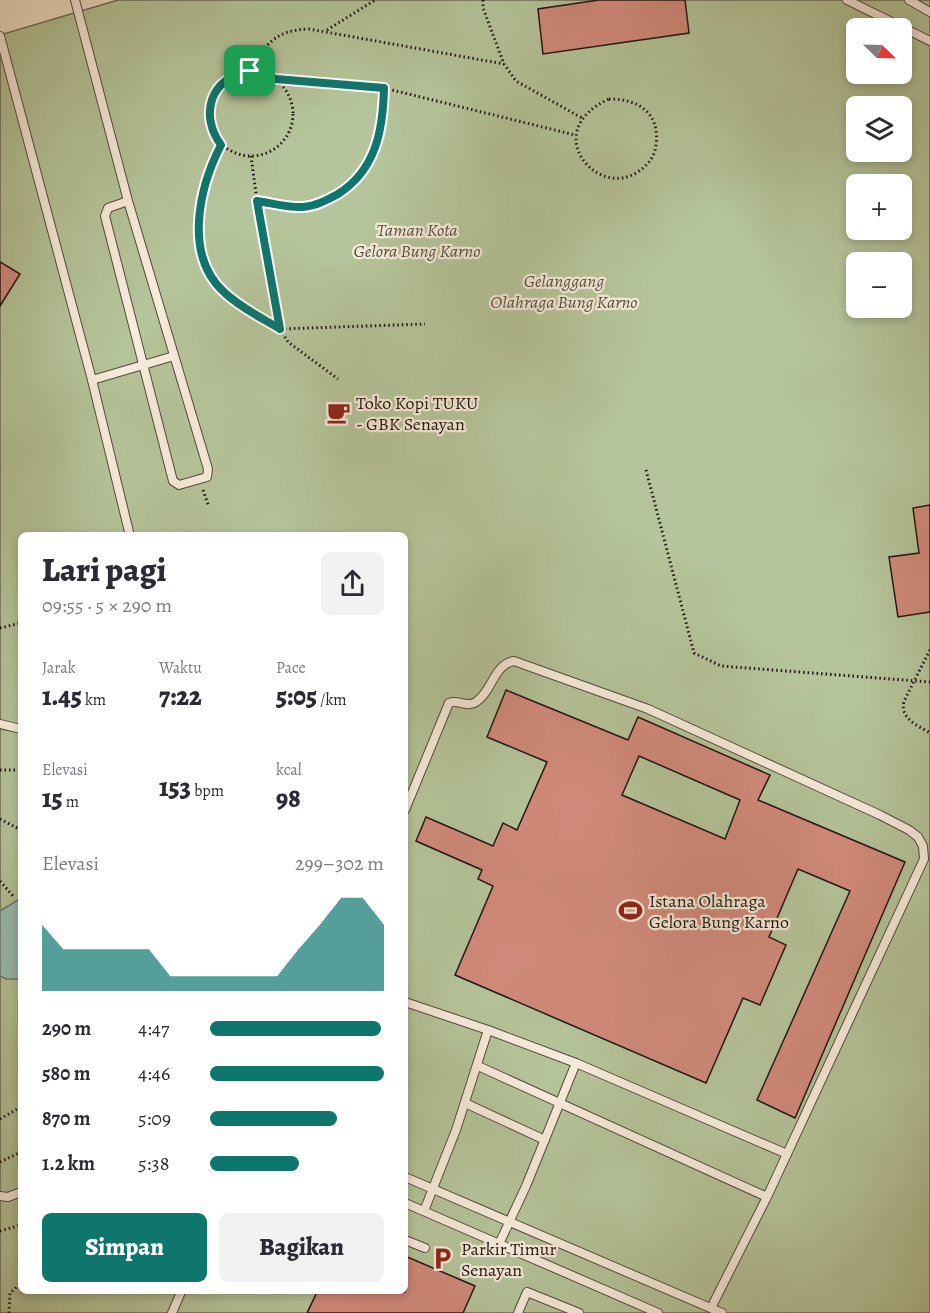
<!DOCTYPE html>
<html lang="id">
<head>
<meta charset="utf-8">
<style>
  :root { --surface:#fff; --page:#f2f2f3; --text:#2b2b33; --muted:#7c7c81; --accent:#0f766e }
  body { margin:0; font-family:Alegreya,serif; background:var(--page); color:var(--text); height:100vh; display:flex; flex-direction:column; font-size:22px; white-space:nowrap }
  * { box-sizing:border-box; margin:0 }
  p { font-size:20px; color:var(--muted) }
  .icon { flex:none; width:33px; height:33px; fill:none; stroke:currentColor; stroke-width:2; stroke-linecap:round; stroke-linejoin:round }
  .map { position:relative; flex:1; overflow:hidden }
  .side { position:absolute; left:18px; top:532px; width:390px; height:762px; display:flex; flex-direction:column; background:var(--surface); border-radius:9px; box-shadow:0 3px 9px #0003 }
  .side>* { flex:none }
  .needle { width:39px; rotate:113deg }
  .fabs { position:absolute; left:846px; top:18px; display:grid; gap:12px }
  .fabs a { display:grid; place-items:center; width:66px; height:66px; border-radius:9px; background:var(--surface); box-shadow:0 3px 9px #0003; font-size:30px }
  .pin { position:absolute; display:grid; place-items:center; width:51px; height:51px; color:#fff; margin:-26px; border-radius:12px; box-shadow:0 3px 9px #0006 }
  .round { display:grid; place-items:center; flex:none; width:63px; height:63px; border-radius:9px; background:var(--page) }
  .summary { display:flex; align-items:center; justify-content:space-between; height:102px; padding:0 24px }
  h1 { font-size:33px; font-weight:800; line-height:45px }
  .stats { display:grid; grid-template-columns:repeat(3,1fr); gap:9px; height:102px; padding:6px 24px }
  .stats div { display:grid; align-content:center }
  .stats b { font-size:26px; font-weight:800 }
  .stats small { font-size:16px; font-weight:400 }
  .stats p { font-size:16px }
  .chart { height:168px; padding:12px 24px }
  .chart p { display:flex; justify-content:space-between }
  .chart svg { width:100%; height:108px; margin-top:6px; fill:var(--accent); opacity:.7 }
  .button { display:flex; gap:12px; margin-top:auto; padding:12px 24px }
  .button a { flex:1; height:69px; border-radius:9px; background:var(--accent); color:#fff; font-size:24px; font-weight:800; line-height:69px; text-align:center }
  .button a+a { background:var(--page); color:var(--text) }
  ul { padding:0 24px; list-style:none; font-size:20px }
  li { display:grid; grid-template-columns:96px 72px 1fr; align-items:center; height:45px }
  li i { height:15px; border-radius:8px; background:var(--accent) }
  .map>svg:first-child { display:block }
  .green { fill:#b5c49a; stroke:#6a6c54; stroke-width:1.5; fill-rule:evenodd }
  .water { fill:#9bbeb3; stroke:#6a7a71; stroke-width:1.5 }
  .building { fill:#d18a7b; stroke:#20150f; stroke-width:1.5; fill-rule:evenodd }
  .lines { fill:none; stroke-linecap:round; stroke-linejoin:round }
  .service-casing { stroke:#54483d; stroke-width:10 }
  .path { stroke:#20150f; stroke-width:3; stroke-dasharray:1.5 3; stroke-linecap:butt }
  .service { stroke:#f7ecdb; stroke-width:8 }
  .route-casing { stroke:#fff; stroke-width:12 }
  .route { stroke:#0f766e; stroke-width:8 }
  .labels { text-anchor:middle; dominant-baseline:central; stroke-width:4.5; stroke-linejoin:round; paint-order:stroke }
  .park-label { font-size:18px; font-style:italic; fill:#545240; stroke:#f7ecdb }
  .poi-label { font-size:18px; fill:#20150f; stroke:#f7ecdb; text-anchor:start }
</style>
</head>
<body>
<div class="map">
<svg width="930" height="1313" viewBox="0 0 930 1313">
  <rect width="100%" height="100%" fill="#f2e2c7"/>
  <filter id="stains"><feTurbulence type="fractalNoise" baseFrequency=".00333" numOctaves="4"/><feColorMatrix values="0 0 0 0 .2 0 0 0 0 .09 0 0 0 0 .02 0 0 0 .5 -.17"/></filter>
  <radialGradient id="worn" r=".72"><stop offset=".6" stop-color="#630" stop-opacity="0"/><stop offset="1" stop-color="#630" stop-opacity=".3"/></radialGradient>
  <path class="green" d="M118,0H930V1313H0V35ZM856,28H902V74H856ZM856,106H902V152H856ZM856,184H902V230H856ZM856,262H902V308H856ZM21,536H405V1292H21Z"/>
  <polygon class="water" points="21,898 21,979 6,979 0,976 0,911"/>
  <g class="building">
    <polygon points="599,0 685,0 689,33 543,54 538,9"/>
    <polygon points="0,262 20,274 0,306"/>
    <polygon points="930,505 930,612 898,617 889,557 919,553 913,508"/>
    <path d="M506,690L628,740L638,717L770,775L758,800L905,862L795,1118L757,1100L850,891L798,869L769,937L786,945L760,1005L743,998L706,1083L455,975L493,886L478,879L482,870L416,841L426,817L493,846L503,823L517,830L547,762L487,737ZM639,756L740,800L725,839L622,795Z"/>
    <polygon points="405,1256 475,1286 463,1313 307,1313 317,1292 405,1292"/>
  </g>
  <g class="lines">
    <defs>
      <g id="service">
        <polyline points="75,0 128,201 208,469 207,477 179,485 173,481 105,216 108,208 128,201"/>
        <polyline points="847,0 930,41"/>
        <polyline points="909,0 930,12"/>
        <polyline points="0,36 92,380 130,536"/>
        <polyline points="92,380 174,356"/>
        <polyline points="0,724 21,729"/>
        <path d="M405,810L449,703C458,699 467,708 476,702C492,692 494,664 514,661L648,709L880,815L909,830L918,837L923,846L924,859L767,1197L711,1308"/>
        <polyline points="405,1002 488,1030 576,1063 787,1154"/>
        <polyline points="478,1066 767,1197"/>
        <polyline points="465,1103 545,1140"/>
        <polyline points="405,1177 722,1313"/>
        <polyline points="0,1196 8,1197 21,1192"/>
        <polyline points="405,1203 658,1313"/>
        <polyline points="424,1211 456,1130 488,1030"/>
        <polyline points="405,1240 425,1248"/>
        <polyline points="499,1244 526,1186 576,1063"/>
        <polyline points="172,1313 181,1292"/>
        <polyline points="518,1313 527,1292 579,1313"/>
      </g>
    </defs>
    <use href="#service" class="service-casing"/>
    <g class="path">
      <polyline points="483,0 483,8 504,64 516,81 582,118"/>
      <polyline points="327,30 375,0"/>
      <path d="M250,71C266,44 275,30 309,29L504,64"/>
      <circle cx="251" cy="114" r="42"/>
      <polyline points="276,79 384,88 575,135"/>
      <path d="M609,99C639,99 660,113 656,145C655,156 648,165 639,171C598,201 538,131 609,99Z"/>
      <polyline points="221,145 210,168 202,193 199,217 201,243 208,271 224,293 280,329 425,324"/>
      <polyline points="251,156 257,201 280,329 288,342 338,379"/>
      <path d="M257,201C272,203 289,208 304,207C317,206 327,200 338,193C376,170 383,129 384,88"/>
      <polyline points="646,470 694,653 721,666 930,682"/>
      <polyline points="203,490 209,507"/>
      <polyline points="0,628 21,623"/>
      <path d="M930,650L904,701C900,719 917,725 930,733"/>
      <polyline points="0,770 21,770"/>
      <polyline points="0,819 21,830"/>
      <polyline points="0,881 13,896"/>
      <polyline points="0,1119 21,1107"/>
      <polyline points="0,1162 21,1152"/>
      <polyline points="0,1231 21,1225"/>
      <polyline points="9,1313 10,1293 21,1283"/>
    </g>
    <use href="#service" class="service"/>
  </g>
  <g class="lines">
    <defs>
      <path id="route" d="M250,71L276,79L384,88C383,130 376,170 338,194C327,200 316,206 303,207C288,208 272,203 257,201L280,329C262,318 241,308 225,293C183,256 199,188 221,145C199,115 210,77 250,71Z"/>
    </defs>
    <use href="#route" class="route-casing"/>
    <use href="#route" class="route"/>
  </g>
  <defs>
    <symbol id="cafe-bare" viewBox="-9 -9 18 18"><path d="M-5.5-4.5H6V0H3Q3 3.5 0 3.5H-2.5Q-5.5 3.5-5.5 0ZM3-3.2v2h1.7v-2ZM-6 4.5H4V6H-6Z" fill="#8f2418" stroke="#f7ecdb" stroke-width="2.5" paint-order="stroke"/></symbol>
    <symbol id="stadium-bare" viewBox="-9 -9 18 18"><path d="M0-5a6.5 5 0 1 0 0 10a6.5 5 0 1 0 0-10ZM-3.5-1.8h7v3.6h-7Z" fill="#8f2418" stroke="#f7ecdb" stroke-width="2.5" paint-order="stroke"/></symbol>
    <symbol id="parking-bare" viewBox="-9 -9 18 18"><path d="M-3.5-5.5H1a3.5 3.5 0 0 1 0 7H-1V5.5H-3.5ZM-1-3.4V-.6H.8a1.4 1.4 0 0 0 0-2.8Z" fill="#8f2418" stroke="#f7ecdb" stroke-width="2.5" paint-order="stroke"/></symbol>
  </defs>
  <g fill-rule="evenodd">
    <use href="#cafe-bare" x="322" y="396" width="33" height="33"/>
    <use href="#stadium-bare" x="614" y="894" width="33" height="33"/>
    <use href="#parking-bare" x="426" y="1242" width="33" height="33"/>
  </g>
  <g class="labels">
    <g class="park-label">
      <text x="417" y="230">Taman Kota<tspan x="417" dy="21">Gelora Bung Karno</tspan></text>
      <text x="564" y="281">Gelanggang<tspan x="564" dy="21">Olahraga Bung Karno</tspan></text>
    </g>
    <g class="poi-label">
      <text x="356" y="403">Toko Kopi TUKU<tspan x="356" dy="21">- GBK Senayan</tspan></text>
      <text x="649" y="901">Istana Olahraga<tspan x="649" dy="21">Gelora Bung Karno</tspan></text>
      <text x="461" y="1249">Parkir Timur<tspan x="461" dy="21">Senayan</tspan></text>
    </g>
  </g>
  <rect width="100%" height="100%" filter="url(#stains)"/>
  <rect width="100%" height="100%" fill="url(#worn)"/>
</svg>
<div class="fabs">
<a><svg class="needle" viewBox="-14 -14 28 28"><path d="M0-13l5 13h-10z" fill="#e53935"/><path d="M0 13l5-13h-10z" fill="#7c7c81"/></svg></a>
<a><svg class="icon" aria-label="layers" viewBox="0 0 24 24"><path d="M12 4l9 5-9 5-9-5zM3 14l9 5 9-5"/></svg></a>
<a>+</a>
<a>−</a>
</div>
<div class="pin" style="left:250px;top:71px;background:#1e9e55"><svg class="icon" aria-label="arrive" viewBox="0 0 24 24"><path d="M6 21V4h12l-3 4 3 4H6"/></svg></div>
<section class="side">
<div class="summary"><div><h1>Lari pagi</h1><p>09:55 · 5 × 290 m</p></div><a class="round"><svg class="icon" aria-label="share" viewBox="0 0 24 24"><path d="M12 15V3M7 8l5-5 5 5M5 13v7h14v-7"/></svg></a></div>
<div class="stats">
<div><p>Jarak</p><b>1.45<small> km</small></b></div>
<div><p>Waktu</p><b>7:22</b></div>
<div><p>Pace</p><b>5:05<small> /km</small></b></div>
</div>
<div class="stats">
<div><p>Elevasi</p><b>15<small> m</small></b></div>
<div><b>153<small> bpm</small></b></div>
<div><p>kcal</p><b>98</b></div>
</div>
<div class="chart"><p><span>Elevasi</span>299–302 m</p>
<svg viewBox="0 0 160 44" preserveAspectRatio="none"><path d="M0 44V17L10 27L20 27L30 27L40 27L50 27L60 38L70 38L80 38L90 38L100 38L110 38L120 27L130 17L140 6L150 6L160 17V44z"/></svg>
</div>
<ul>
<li><b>290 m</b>4:47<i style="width:98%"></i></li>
<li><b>580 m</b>4:46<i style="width:100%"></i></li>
<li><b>870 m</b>5:09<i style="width:73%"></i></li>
<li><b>1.2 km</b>5:38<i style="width:51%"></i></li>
</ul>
<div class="button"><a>Simpan</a><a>Bagikan</a></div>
</section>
</div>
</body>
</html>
